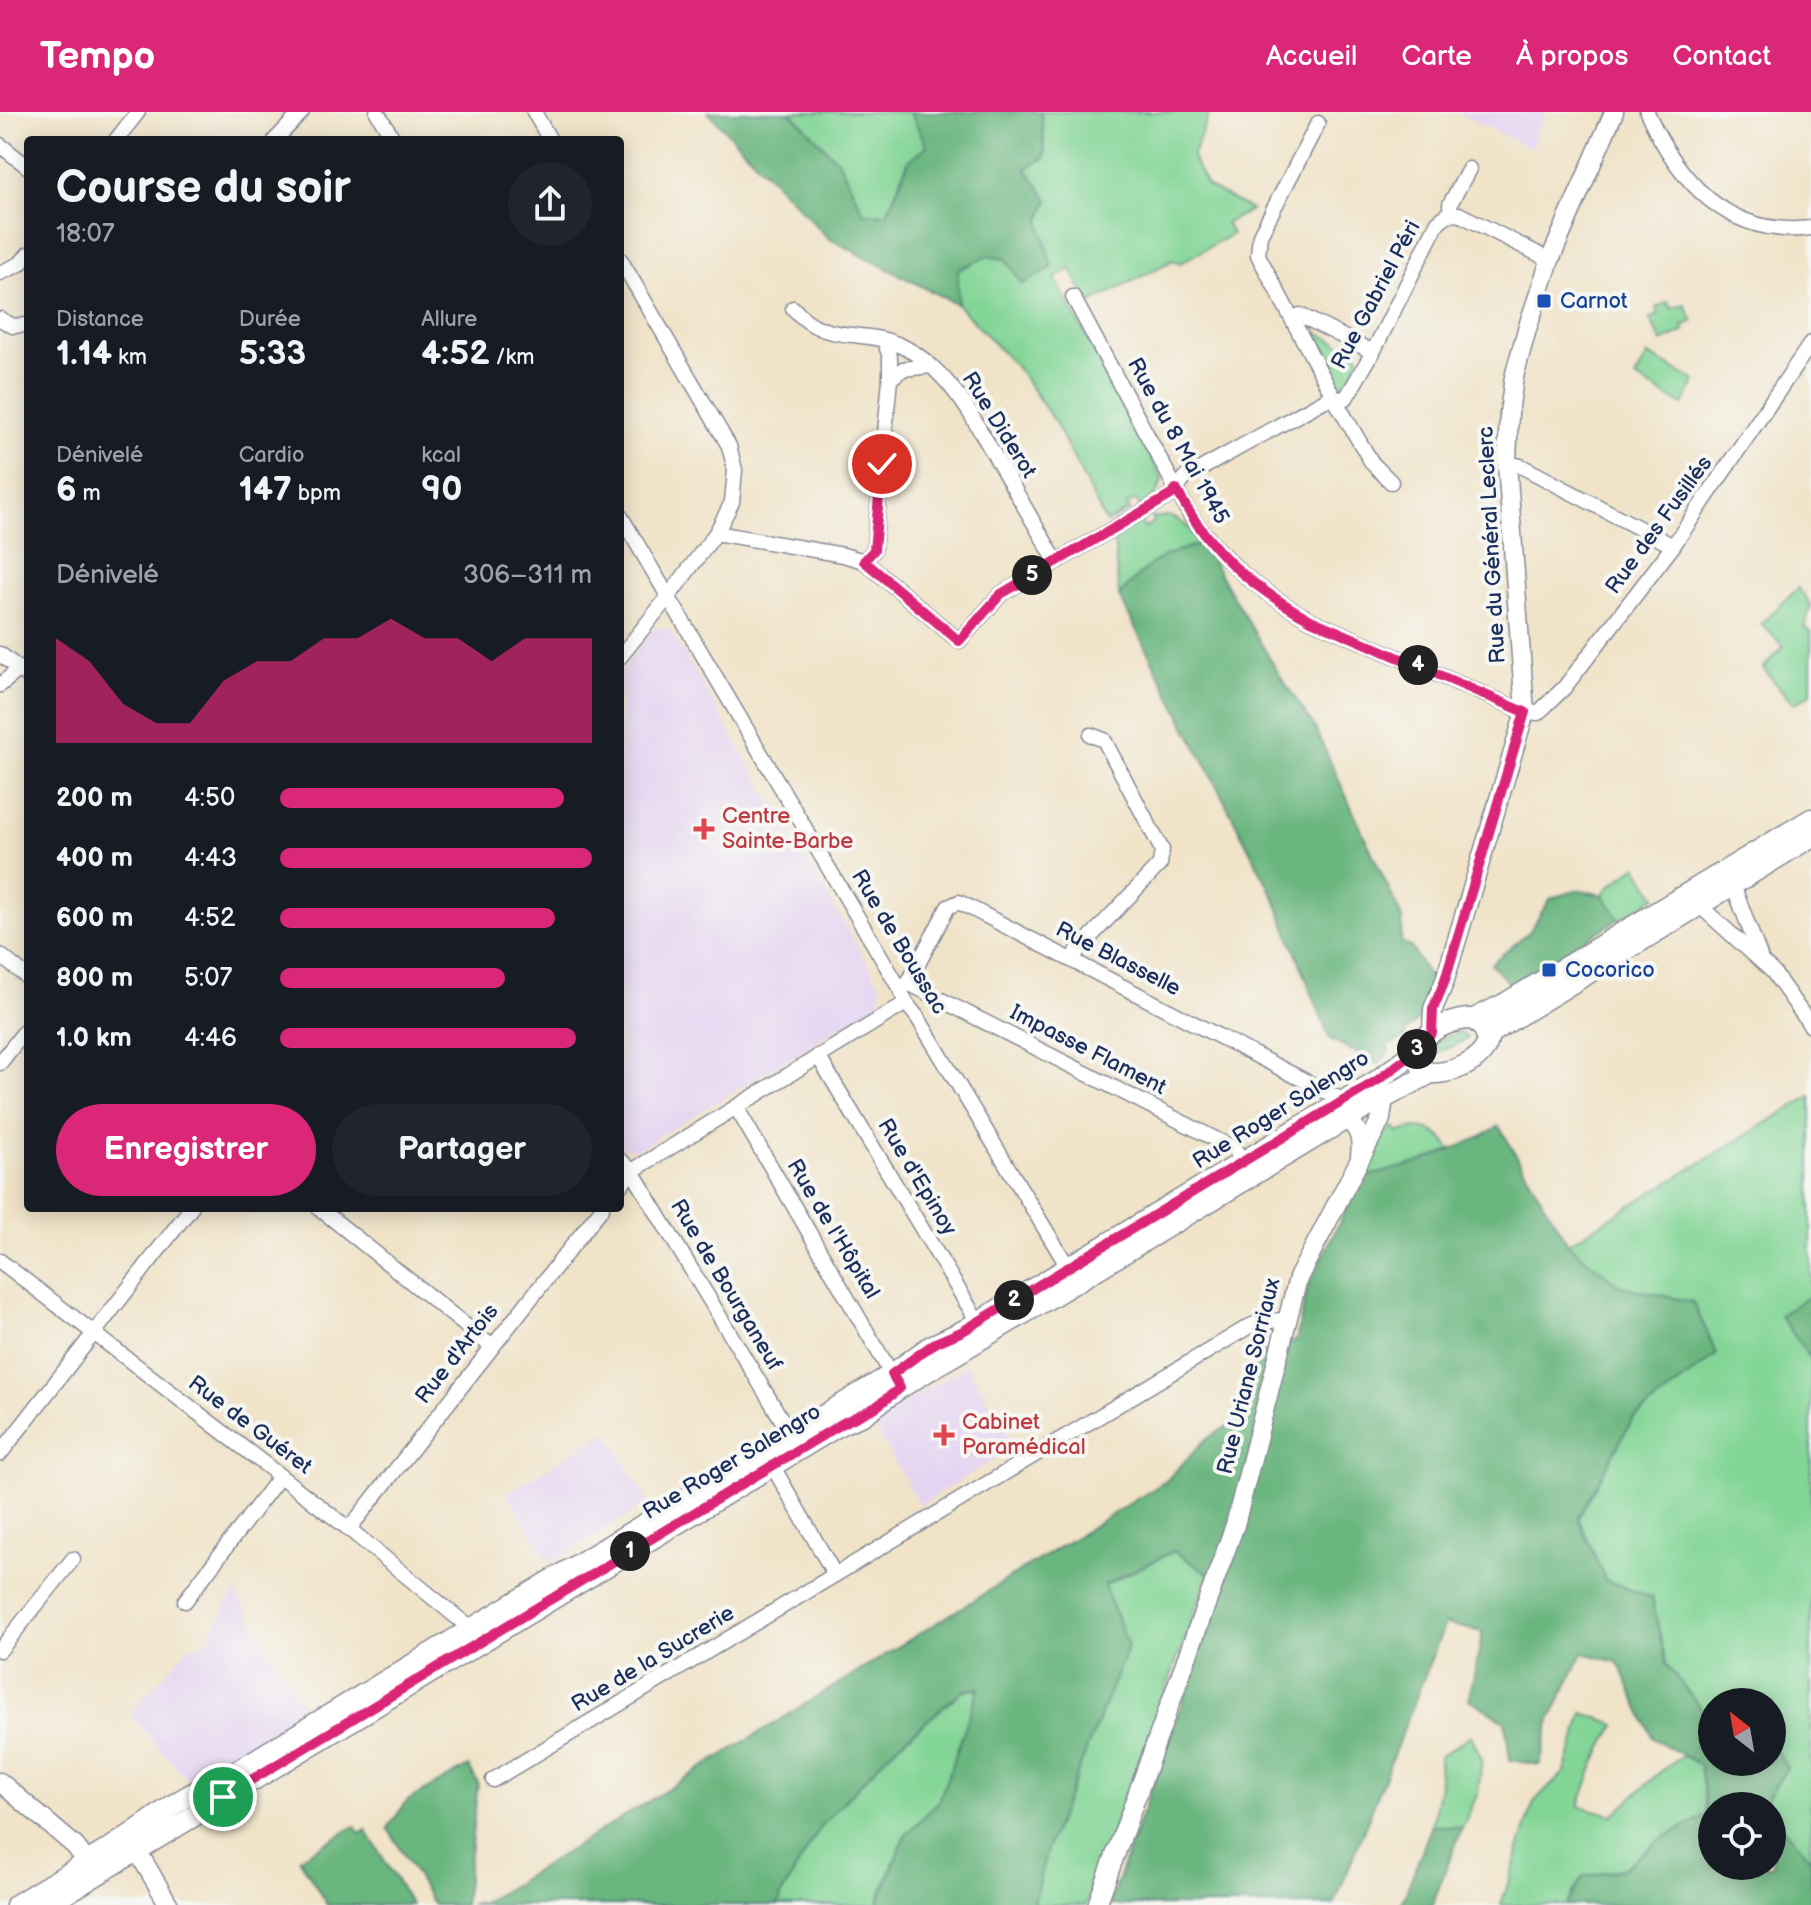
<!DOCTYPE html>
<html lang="fr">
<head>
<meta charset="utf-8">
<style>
  :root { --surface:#171b24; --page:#20242c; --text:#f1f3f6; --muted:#9ea1a6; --accent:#db2777 }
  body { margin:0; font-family:"Balsamiq Sans",sans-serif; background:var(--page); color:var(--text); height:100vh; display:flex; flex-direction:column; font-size:30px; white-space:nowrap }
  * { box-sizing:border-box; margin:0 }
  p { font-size:26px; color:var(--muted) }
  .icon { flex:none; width:44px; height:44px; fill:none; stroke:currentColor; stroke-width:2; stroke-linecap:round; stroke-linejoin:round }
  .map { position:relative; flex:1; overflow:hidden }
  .side { position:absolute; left:24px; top:24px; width:600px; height:1076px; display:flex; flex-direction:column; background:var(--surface); border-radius:8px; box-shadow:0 4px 20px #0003 }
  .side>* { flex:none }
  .needle { width:52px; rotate:329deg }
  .buttons { position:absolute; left:1698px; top:1576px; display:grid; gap:16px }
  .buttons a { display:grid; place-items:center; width:88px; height:88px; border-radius:50%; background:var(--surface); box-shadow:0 4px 20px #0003; font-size:40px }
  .pin { position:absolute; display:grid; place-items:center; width:68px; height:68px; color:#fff; margin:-34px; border:4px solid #fff; border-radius:50%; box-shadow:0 2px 8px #0007 }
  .km { position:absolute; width:40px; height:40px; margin:-20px; border-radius:50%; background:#222; color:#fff; font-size:22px; line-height:40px; text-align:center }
  .round { display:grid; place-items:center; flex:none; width:84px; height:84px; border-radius:42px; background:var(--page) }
  .summary { display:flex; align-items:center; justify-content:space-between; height:136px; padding:0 32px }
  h1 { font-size:44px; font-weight:600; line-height:60px }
  .stats { display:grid; grid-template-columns:repeat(3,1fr); gap:12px; height:136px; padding:8px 32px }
  .stats div { display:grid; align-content:center }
  .stats b { font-size:34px; font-weight:600 }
  .stats small { font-size:22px; font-weight:400 }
  .stats p { font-size:22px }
  .chart { height:224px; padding:16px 32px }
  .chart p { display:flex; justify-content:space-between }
  .chart svg { width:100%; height:144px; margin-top:8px; fill:var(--accent); opacity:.7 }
  .button { display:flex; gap:16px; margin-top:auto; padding:16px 32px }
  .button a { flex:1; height:92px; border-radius:48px; background:var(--accent); color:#fff; font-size:32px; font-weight:600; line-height:92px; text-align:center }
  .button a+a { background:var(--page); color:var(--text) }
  ul { padding:0 32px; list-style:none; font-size:26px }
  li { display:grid; grid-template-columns:128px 96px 1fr; align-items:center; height:60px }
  li i { height:20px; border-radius:10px; background:var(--accent) }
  header { display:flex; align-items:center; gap:48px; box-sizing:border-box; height:112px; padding:0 40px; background:var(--accent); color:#fff }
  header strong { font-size:38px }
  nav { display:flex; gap:44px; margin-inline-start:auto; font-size:28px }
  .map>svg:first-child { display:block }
  .built { fill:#e4d3f1 }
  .green { fill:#83d596; stroke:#4f827a; stroke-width:2 }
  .forest { fill:#6ab67f; stroke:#42726e; stroke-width:2 }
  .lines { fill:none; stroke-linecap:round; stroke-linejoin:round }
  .minor-casing { stroke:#868993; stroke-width:17 }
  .tertiary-casing { stroke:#868993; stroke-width:21 }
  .secondary-casing { stroke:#868993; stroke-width:23 }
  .minor { stroke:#fff; stroke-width:14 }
  .tertiary { stroke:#fff; stroke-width:18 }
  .secondary { stroke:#fff; stroke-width:20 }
  .route-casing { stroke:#fff; stroke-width:16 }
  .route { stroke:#db2777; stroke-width:10 }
  .transit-dot { fill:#1a4fb4; stroke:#f6f6f2; stroke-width:3 }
  .health-dot { fill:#e0444e; stroke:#f6f6f2; stroke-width:3 }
  .labels { text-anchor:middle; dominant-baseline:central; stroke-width:8; stroke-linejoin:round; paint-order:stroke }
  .street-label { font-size:22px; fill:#1b2f5e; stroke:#f6f6f2 }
  .transit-label { font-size:22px; fill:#164399; stroke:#f6f6f2; text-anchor:start }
  .health-label { font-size:22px; fill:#be3a42; stroke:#f6f6f2; text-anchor:start }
</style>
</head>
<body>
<header>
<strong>Tempo</strong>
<nav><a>Accueil</a><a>Carte</a><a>À propos</a><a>Contact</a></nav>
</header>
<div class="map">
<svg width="1811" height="1793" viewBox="0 0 1811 1793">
  <rect width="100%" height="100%" fill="#f6f6f2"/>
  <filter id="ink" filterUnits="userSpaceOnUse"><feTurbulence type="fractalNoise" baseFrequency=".0125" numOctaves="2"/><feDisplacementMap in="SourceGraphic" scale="16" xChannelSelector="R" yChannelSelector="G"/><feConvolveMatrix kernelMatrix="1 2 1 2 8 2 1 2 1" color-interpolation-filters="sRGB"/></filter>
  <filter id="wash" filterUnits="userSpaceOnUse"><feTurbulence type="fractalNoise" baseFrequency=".006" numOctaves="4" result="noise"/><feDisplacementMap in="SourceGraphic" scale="32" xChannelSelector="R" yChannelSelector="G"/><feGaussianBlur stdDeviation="1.8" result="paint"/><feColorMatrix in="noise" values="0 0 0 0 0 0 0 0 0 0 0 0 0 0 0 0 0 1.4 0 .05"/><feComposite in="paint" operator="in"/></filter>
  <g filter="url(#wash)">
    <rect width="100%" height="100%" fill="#f0e3c8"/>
    <g class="built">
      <polygon points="1455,0 1545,0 1530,36"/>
      <polygon points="654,516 669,517 881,874 879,892 637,1038 620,1035 620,560"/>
      <polygon points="967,1253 1015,1335 920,1393 872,1311"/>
      <polygon points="607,1319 649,1391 550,1451 507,1381"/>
      <polygon points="235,1479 305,1599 189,1669 129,1602 191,1533 202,1535"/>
    </g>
    <g class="green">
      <polygon points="788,0 910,0 928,34 909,48 887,102 864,102 839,50"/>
      <path d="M1041,0H1210L1192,45L1207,74L1251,98L1226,111L1232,122L1180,151L1173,148L1089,192L1071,157L1055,166L1162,366C1160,381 1153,387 1140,395L1136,388L1127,393L1130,398L1106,411L1056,312L1019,258L958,193V158L987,144L1052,156L1025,56L1045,45Z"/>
      <polygon points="1668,190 1671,196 1685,193 1693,209 1683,214 1685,219 1662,230 1650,207 1659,203 1656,196"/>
      <polygon points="1314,219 1356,240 1360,246 1346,274 1342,276 1336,272 1310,224 1310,221"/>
      <polygon points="1648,243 1696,269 1683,293 1635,266"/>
      <path d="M1167,404C1183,407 1192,419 1202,432C1158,442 1150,452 1119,484L1114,427L1111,421L1139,406L1144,416L1154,410L1152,406Z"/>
      <polygon points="1798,476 1811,494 1804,515 1811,520 1811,582 1793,592 1763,556 1784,534 1761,512"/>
      <polygon points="1637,754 1656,785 1619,807 1603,783 1610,774"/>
      <polygon points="1456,920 1465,923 1467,927 1429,945 1431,933"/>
      <polygon points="1811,984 1811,1183 1780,1203 1811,1247 1811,1747 1772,1705 1772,1694 1761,1693 1787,1656 1772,1633 1772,1590 1712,1590 1712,1602 1703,1599 1666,1552 1652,1486 1605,1468 1578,1406 1632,1308 1717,1242 1693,1190 1620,1174 1567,1132"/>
      <path d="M1394,1015L1398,1021C1420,1011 1441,1017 1451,1039L1423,1051L1361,1066L1376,1029Z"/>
      <polygon points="1174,1439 1209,1462 1086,1793 1033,1793 1104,1473"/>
      <polygon points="980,1576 939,1689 905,1724 877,1793 779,1793 781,1783 821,1714 888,1642 962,1579"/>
      <polygon points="1583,1601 1616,1612 1595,1650 1579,1694 1613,1703 1660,1660 1684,1643 1700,1653 1707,1703 1658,1729 1623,1757 1583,1765 1566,1793 1501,1793 1534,1690 1565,1660"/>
      <polygon points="1471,1623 1482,1648 1478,1681 1462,1716 1432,1713 1440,1673 1439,1645"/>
    </g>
    <g class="forest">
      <polygon points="708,0 788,0 794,3 839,50 864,101 887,102 909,48 927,34 910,0 1041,0 1045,46 1026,56 1048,88 1040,109 1052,156 1022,172 1006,147 987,144 958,158 958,193 828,126"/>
      <path d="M1202,432L1279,562L1314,614L1402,806L1401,830L1411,835L1433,873L1419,907L1405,920L1406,925L1388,933L1389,939L1378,952L1330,927L1274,785L1119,484C1149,452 1158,442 1202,432Z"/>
      <polygon points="1579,778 1603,783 1619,807 1511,873 1491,852 1529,820 1551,786"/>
      <path d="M1499,1014L1568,1132L1620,1174L1693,1190L1717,1242L1632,1308L1578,1406L1605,1468L1652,1486L1666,1552L1703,1599L1712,1602V1650H1772V1633L1787,1656L1762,1694H1712V1754H1772V1705L1811,1747V1793H1566L1583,1765L1623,1757L1658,1729L1707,1703L1700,1653L1653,1626L1618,1550L1583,1541L1550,1609L1540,1653L1510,1648L1505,1609L1469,1587L1483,1520L1445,1512L1334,1793H1109L1225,1473L1174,1439L1104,1473L1128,1534L1047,1737L1033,1793H877L905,1724L939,1689L979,1576L962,1579L888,1642L821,1714L781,1783L779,1793H469L482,1791L513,1773L1166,1369L1205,1328L1231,1312L1262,1241L1296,1229L1308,1174L1361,1066C1415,1053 1451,1042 1499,1014Z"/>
      <polygon points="1811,1183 1811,1247 1780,1203"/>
      <polygon points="468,1654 478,1671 464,1793 434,1793 388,1716 407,1689"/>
      <polygon points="1432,1713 1462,1716 1432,1793 1401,1793"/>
      <polygon points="355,1714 360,1722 366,1718 411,1793 327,1793 299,1746"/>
    </g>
  </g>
  <g filter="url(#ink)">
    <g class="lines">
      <defs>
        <g id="minor">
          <polyline points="377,0 394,28"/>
          <polyline points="534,0 550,28"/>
          <path d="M1647,0C1678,69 1728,126 1811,116"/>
          <polyline points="1318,11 1260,123 1258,143 1335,288 1372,351 1391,370"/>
          <polyline points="116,28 138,0"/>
          <polyline points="275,28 302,0"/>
          <polyline points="0,33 28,55"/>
          <polyline points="1451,102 1450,92 1469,57"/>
          <polyline points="620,147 729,334 735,358 732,390 726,402 716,421 669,484 620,545"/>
          <polyline points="0,161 20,152 28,142"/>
          <path d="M1073,185L1190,403C1224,451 1259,479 1311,508L1525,600L1538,601L1564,576L1673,434L1811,231"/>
          <path d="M793,196C825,233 857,216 897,232C929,245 952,273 970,301L1056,449"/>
          <polyline points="1292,206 1300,203 1373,240"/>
          <polyline points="0,207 13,214 28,213"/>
          <polyline points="890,267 903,257 931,254"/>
          <polyline points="1507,351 1521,354 1673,434"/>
          <polyline points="620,403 900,877 906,891 918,906 1068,1155"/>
          <polyline points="716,421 843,443 864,449 959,529 1001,482 1171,383 1186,365 1325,288 1346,286 1373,240 1438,110 1447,103 1459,102 1550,148"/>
          <polyline points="864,449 874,438 890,267 890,245 884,228"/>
          <polyline points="0,542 28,564"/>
          <polyline points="0,573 20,557"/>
          <polyline points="1733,773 1760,844"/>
          <polyline points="1699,793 1773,860 1811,914"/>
          <polyline points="0,843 28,866"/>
          <polyline points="1073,848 1078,838 1160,752 1162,738 1104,628 1091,623"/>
          <polyline points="908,871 1235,1037 1242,1050"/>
          <polyline points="900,877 908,871 948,795 959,790 1344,989"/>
          <polyline points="818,944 978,1210"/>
          <polyline points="0,951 28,915"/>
          <polyline points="736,995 895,1268"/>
          <polyline points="620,1048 632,1059 791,1323"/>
          <polyline points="620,1074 632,1059 906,891"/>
          <polyline points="319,1096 491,1234"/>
          <polyline points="0,1149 349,1417 470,1516"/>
          <polyline points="0,1342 191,1096"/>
          <polyline points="772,1353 835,1463"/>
          <polyline points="349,1417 602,1096"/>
          <polyline points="185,1489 280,1364"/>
          <polyline points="0,1538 73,1447"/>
          <polyline points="493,1668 1248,1215 1262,1209 1288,1208"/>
        </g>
        <g id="tertiary">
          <polyline points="1432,921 1433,897 1444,871 1525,600 1507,351 1509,301 1514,265 1527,217 1550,148 1614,0"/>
          <path d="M1346,1007C1360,1017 1362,1028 1360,1044"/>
          <polyline points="0,1670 75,1734 95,1760"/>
          <polyline points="130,1726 169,1793"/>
          <polyline points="1097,1793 1235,1413 1298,1166 1381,1007 1384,985"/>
        </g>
        <g id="secondary">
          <polyline points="1474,907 1504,892 1811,707"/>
          <path d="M1474,907L1484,917L1488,928C1484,950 1447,965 1426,960C1398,930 1448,905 1474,907Z"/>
          <polyline points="1487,923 1811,725"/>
          <path d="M16,1793C53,1770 91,1749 127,1725C157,1706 182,1682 217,1671L892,1262L929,1235L963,1219L1378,968L1416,939"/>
          <polyline points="47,1793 843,1311 863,1303 900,1276 1346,1007 1431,961"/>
        </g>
      </defs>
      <use href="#minor" class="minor-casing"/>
      <use href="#tertiary" class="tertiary-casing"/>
      <use href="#secondary" class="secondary-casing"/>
      <use href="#minor" class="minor"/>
      <use href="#tertiary" class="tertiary"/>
      <use href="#secondary" class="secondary"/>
    </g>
  </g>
  <g class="lines" filter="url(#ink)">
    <defs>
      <path id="route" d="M223,1685L843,1311L876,1295L900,1276L892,1262L935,1231L963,1219L1378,968L1416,939L1421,929L1432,921L1433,897L1444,871L1525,600L1311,508C1250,474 1209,440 1176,377L1171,383L1001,482L959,529L864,449L874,438L882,352"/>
    </defs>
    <use href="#route" class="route-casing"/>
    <use href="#route" class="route"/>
  </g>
  <g class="transit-dot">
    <rect x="1536" y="181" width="16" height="16" rx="4"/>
    <rect x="1541" y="850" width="16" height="16" rx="4"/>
  </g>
  <g class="health-dot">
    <path d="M700 705h8v8h8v8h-8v8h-8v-8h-8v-8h8z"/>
    <path d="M940 1311h8v8h8v8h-8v8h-8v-8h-8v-8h8z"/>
  </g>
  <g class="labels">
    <g class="street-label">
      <text transform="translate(1376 183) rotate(-62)">Rue Gabriel Péri</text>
      <text transform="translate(999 313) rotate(58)">Rue Diderot</text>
      <text transform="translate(1178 329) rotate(61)">Rue du 8 Mai 1945</text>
      <text transform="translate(1659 413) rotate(-54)">Rue des Fusillés</text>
      <text transform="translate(1492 433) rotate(-93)">Rue du Général Leclerc</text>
      <text transform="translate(899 830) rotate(59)">Rue de Boussac</text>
      <text transform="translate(1118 847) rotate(27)">Rue Blasselle</text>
      <text transform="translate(1088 938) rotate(27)">Impasse Flament</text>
      <text transform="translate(1281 998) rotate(-32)">Rue Roger Salengro</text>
      <text transform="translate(917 1065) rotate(59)">Rue d'Epinoy</text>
      <text transform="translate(833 1117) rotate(59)">Rue de l'Hôpital</text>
      <text transform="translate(726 1173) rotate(59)">Rue de Bourganeuf</text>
      <text transform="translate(457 1242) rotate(-52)">Rue d'Artois</text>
      <text transform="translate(1249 1264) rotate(-76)">Rue Uriane Sorriaux</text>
      <text transform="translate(250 1313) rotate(37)">Rue de Guéret</text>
      <text transform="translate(732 1350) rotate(-31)">Rue Roger Salengro</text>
      <text transform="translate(653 1547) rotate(-31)">Rue de la Sucrerie</text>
    </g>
    <g class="transit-label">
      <text x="1560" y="189">Carnot</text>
      <text x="1565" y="858">Cocorico</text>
    </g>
    <g class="health-label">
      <text x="722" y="704">Centre<tspan x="722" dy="25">Sainte-Barbe</tspan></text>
      <text x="962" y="1310">Cabinet<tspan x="962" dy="25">Paramédical</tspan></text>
    </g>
  </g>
</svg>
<div class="buttons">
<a><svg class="needle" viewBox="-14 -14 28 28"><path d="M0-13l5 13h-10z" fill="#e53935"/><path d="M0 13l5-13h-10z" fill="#9ea1a6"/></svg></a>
<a><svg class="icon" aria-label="locate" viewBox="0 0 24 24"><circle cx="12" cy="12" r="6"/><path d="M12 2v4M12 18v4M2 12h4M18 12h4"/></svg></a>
</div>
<div class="pin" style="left:223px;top:1685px;background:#1e9e55"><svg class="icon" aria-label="arrive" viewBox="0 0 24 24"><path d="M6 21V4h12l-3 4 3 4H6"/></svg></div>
<div class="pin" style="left:882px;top:352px;background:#d93025"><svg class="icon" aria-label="check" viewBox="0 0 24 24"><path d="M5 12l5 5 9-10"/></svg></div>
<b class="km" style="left:630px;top:1439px">1</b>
<b class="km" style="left:1014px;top:1188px">2</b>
<b class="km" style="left:1417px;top:937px">3</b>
<b class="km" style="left:1418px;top:553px">4</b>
<b class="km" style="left:1032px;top:463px">5</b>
<section class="side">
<div class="summary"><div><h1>Course du soir</h1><p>18:07</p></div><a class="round"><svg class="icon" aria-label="share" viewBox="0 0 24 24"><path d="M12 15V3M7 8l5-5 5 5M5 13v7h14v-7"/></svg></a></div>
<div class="stats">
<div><p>Distance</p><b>1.14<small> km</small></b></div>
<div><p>Durée</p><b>5:33</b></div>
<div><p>Allure</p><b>4:52<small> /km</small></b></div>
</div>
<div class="stats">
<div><p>Dénivelé</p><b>6<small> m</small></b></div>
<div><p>Cardio</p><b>147<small> bpm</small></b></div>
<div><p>kcal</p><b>90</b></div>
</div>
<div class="chart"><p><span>Dénivelé</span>306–311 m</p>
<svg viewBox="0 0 160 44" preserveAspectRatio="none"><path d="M0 44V12L10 19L20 32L30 38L40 38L50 25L60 19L70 19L80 12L90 12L100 6L110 12L120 12L130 19L140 12L150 12L160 12V44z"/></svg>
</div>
<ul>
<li><b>200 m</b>4:50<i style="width:91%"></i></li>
<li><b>400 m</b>4:43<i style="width:100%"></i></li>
<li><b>600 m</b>4:52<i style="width:88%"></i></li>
<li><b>800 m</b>5:07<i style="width:72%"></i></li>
<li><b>1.0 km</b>4:46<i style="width:95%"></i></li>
</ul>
<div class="button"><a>Enregistrer</a><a>Partager</a></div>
</section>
</div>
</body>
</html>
